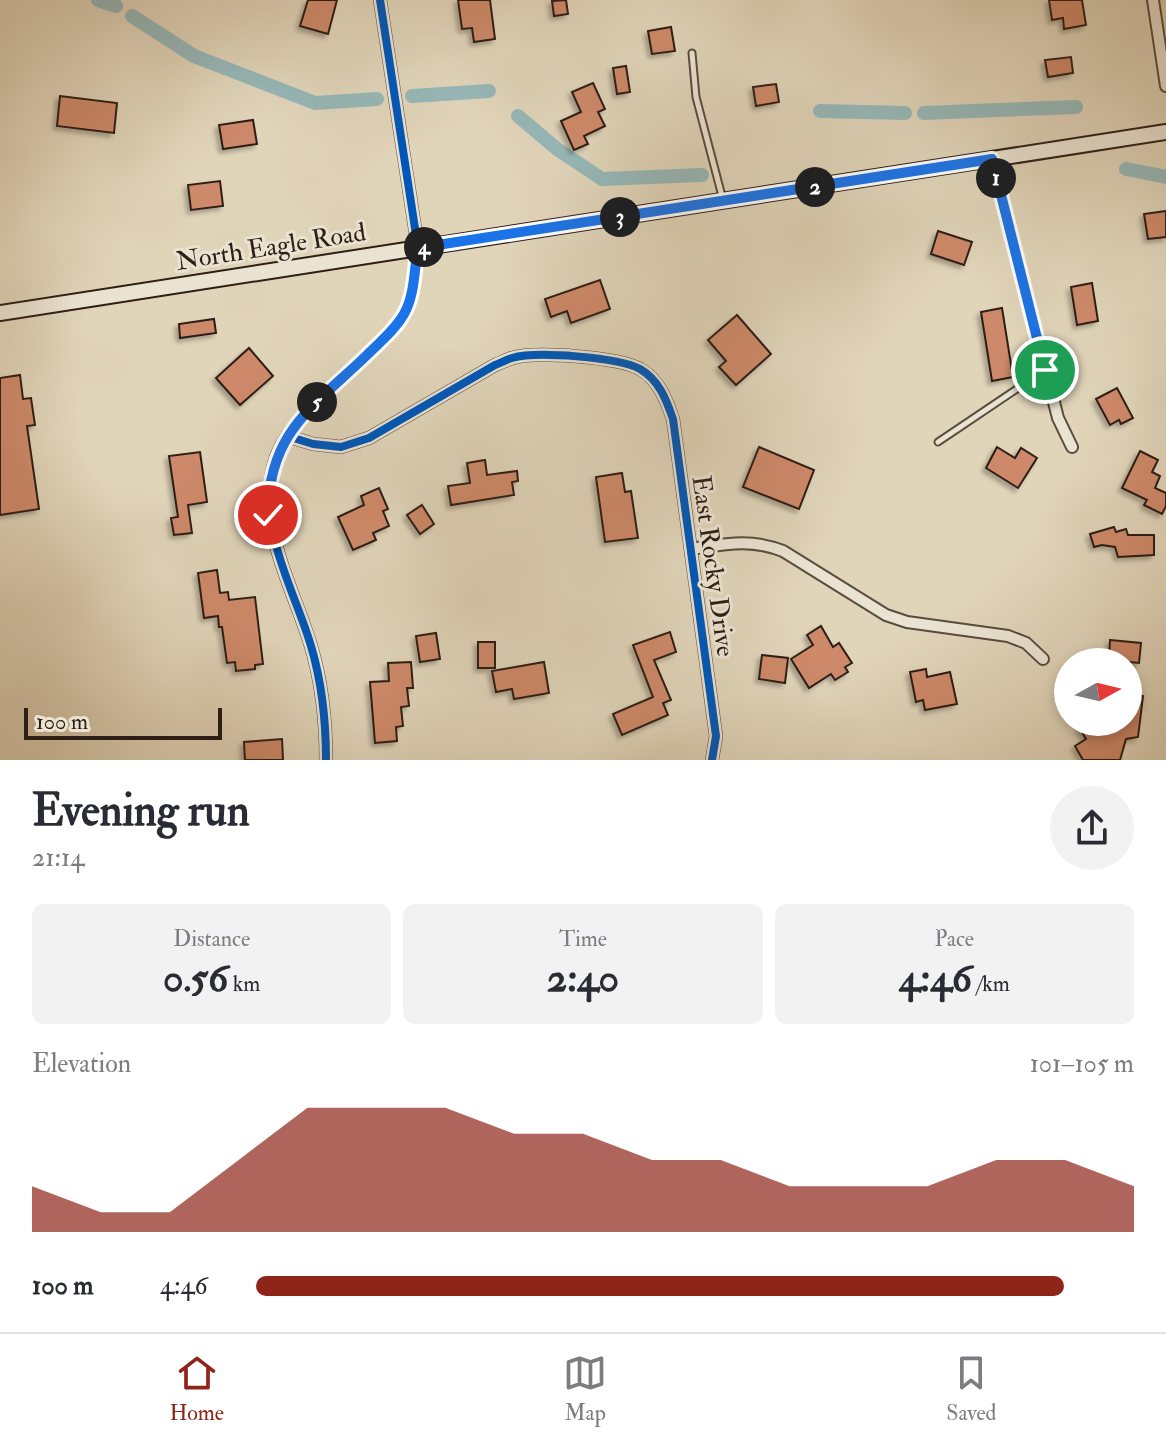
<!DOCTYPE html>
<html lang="en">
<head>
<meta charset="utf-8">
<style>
  :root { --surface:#fff; --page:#f2f2f3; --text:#2b2b33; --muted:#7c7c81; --line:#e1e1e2; --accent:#8f2418 }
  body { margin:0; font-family:"IM FELL Double Pica",serif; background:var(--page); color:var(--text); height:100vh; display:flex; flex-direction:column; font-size:30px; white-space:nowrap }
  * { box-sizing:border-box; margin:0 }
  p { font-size:26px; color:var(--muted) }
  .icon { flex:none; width:44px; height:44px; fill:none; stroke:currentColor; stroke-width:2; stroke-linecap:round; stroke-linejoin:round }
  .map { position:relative; height:760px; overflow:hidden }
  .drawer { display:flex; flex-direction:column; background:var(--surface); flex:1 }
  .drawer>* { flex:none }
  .needle { width:52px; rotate:82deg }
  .buttons { position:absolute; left:1054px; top:648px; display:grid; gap:16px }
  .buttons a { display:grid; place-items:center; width:88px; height:88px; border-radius:50%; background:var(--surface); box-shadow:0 4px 12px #0003; font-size:40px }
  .scale { position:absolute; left:24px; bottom:20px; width:198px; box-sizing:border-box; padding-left:8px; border:4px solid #2d1f15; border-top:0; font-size:22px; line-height:28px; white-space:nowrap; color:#2d1f15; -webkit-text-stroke:6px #ebe3d2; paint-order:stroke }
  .pin { position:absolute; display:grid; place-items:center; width:68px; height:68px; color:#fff; margin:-34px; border:4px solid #fff; border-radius:50%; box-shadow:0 2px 8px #0007 }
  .km { position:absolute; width:40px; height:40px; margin:-20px; border-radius:50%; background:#222; color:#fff; font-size:22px; line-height:40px; text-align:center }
  .round { display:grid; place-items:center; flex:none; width:84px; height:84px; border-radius:42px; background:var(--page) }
  .head { display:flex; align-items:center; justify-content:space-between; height:136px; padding:0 32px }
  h1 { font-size:44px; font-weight:700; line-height:60px }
  .stats { display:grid; grid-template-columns:repeat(3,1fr); gap:12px; height:136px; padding:8px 32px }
  .stats div { display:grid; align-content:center; border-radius:12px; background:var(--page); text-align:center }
  .stats b { font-size:40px; font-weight:700 }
  .stats small { font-size:22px; font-weight:400 }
  .stats p { font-size:22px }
  .chart { height:224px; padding:16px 32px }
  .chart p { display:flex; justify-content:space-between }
  .chart svg { width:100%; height:144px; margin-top:8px; fill:var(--accent); opacity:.7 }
  ul { padding:0 32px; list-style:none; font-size:26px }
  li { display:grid; grid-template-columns:128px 96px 1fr; align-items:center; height:60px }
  li i { height:20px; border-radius:10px; background:var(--accent) }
  .dock { display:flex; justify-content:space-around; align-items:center; height:112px; border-top:2px solid var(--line); background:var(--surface); font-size:22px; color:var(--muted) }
  .dock a { display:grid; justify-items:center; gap:4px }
  .dock .current { color:var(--accent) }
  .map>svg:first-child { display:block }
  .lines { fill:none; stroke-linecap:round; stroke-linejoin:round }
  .canal { stroke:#96b7b7; stroke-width:14 }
  .building { fill:#cd8969; stroke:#2d1f15; stroke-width:2; filter:url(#shadow) }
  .lane-casing { stroke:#5a4c3e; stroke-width:9 }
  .street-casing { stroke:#5a4c3e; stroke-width:14 }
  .secondary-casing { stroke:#2d1f15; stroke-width:18 }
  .lane { stroke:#ebe3d2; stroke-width:5 }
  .street { stroke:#ebe3d2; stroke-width:10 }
  .secondary { stroke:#ebe3d2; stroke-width:14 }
  .cycleway-casing { stroke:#ebe3d2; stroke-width:13 }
  .cycleway { stroke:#0057b8; stroke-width:8 }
  .route-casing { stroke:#fff; stroke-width:16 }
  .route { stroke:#1a73e8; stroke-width:10 }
  .labels { text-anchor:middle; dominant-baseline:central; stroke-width:6; stroke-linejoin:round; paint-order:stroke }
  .street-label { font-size:26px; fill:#2d1f15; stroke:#ebe3d2 }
</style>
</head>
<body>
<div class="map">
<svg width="1166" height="760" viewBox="0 0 1166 760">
  <defs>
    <filter id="shadow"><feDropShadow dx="-3.5" dy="3.5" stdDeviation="2" flood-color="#0004"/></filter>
  </defs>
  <rect width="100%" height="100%" fill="#e0d4b9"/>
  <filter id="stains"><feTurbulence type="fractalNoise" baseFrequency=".0025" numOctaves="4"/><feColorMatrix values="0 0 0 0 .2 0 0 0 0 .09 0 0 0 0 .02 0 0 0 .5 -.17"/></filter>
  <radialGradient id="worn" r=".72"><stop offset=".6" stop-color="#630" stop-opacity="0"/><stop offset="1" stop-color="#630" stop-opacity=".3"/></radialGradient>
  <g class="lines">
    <g class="canal">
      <polyline points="98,0 116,6"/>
      <polyline points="132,16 194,56 315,103 377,99"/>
      <polyline points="412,96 489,91"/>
      <polyline points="820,111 905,113"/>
      <polyline points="924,113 1076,107"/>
      <polyline points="518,116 557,149 602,179 702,175"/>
      <polyline points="1126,169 1166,177"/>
    </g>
  </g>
  <g class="building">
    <polygon points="308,0 337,0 328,34 300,26"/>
    <polygon points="458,0 490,0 495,39 474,42 472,28 462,29"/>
    <polygon points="566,0 568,14 554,16 552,1"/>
    <polygon points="1049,0 1082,0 1086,25 1064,29 1063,18 1052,20"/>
    <polygon points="671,27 675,51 652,54 648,31"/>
    <polygon points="1071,57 1073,73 1048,77 1045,60"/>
    <polygon points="626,66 630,92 617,94 613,68"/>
    <polygon points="593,83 605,109 598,112 605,126 584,136 588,144 574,150 561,121 581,112 572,92"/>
    <polygon points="776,84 779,102 756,106 753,87"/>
    <polygon points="60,96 117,103 114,133 57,126"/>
    <polygon points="253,120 257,144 223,149 219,125"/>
    <polygon points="220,181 223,206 191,210 188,185"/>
    <polygon points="1166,211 1166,237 1148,239 1144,214"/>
    <polygon points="938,231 972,242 964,265 931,254"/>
    <polygon points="600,280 610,309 571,323 567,311 551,317 545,299"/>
    <polygon points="1092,283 1098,321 1077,325 1071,287"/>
    <polygon points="1002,308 1013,377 992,381 981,312"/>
    <polygon points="737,315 771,354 736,385 719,367 726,361 708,340"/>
    <polygon points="214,319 216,333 180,338 179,324"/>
    <polygon points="249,348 273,376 240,405 216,378"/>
    <polygon points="20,375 23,399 31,398 35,425 27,426 39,509 0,515 0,378"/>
    <polygon points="1117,388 1133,418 1121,424 1119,420 1110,425 1096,399"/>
    <polygon points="759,447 814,470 799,509 743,487"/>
    <polygon points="997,447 1015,458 1021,448 1037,458 1018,488 986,468"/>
    <polygon points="1140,451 1158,460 1152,472 1160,476 1155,488 1166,493 1166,506 1162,514 1144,505 1147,500 1122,488"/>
    <polygon points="200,452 207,502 188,505 192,533 174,535 171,518 178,517 169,456"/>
    <polygon points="485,460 487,475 517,471 518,481 512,482 514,495 451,505 448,486 470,483 467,463"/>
    <polygon points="622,473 625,492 631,491 638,538 605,542 596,477"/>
    <polygon points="379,488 388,509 383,511 389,526 373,533 376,540 353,550 338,517 364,505 361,496"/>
    <polygon points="422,505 434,524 420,534 407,515"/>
    <polygon points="1114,527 1116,532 1126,529 1128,535 1154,535 1154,555 1118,557 1115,547 1102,545 1094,547 1090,534"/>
    <polygon points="217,570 220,593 228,592 229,600 255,597 263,664 255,665 255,669 236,671 235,662 227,663 222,627 219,627 218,616 204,618 198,573"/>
    <polygon points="821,626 833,647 839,643 852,663 845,667 848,672 835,680 831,674 809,688 791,659 813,645 807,635"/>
    <polygon points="670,632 676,652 654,660 671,700 663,703 668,715 622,735 613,714 653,697 633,645"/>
    <polygon points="436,633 440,659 420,662 416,636"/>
    <polygon points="1110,640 1141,643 1139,663 1109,660"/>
    <rect x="478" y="642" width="17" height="26"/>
    <polygon points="762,655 788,658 785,683 759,679"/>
    <polygon points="411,662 413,688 407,688 409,706 401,707 403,726 396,727 397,741 375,743 370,682 389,681 388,663"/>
    <polygon points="544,662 549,693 514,699 512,689 496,692 492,671"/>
    <polygon points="926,669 927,677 950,672 957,704 925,710 923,700 916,702 910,672"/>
    <polygon points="1128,694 1143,696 1138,737 1126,739 1120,760 1083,760 1075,746 1086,739 1080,729 1080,724 1128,722"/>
    <polygon points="282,739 283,760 245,760 244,742"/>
  </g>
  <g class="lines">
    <defs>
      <g id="lane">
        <polyline points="692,53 696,97 723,200"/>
        <polyline points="938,442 1045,370"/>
      </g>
      <g id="street">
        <polyline points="1153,0 1166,86"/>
        <polyline points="992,159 1058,418 1072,447"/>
        <path d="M287,436L313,444L341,447L369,438L495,365C500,363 506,360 512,358C536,351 618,357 640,369C659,380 666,399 673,419L716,736L712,760"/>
        <path d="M691,549C726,544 749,538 783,551L886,615L907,622L1008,636L1026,643L1043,659"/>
        <path d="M326,760C326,721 322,683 311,646C293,586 256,527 274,464C286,420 340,381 372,350C383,339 397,328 405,314C415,295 414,269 418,248L380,0"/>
      </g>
      <polyline id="secondary" points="0,313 1166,132"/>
    </defs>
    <use href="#lane" class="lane-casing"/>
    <use href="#street" class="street-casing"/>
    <use href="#secondary" class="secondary-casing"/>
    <use href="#lane" class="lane"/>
    <use href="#street" class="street"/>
    <use href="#secondary" class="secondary"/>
    <defs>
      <g id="cycleway">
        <path d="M287,436L313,444L341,447L369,438L495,365C500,363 506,360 512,358C536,351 618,357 640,369C659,380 666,399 673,419L716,736L712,760"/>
        <path d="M326,760C326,721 322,683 311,646C293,586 256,527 274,464C286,420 340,381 372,350C383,339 397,328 405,314C415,295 414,269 418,248L380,0"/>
      </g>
    </defs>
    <use href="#cycleway" class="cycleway-casing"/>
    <use href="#cycleway" class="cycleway"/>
  </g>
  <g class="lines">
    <defs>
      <path id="route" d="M268,515C268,432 313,407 367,355C380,342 395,330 404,314C415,295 414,269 418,248L992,159L1045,370"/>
    </defs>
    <use href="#route" class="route-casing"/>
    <use href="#route" class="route"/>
  </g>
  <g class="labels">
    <g class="street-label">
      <text transform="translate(271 247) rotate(-9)">North Eagle Road</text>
      <text transform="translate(713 566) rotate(82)">East Rocky Drive</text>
    </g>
  </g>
  <rect width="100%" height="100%" filter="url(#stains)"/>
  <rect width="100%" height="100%" fill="url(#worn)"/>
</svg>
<div class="buttons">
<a><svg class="needle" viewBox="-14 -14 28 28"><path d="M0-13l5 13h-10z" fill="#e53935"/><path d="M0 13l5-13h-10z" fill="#7c7c81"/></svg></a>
</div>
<div class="scale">100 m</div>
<div class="pin" style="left:1045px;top:370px;background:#1e9e55"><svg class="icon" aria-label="arrive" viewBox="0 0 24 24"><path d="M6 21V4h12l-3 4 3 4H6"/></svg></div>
<div class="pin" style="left:268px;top:515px;background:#d93025"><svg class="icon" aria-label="check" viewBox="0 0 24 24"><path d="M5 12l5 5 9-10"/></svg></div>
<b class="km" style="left:996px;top:178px">1</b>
<b class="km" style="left:815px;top:187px">2</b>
<b class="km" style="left:620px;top:217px">3</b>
<b class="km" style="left:424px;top:247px">4</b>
<b class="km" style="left:317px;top:402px">5</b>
</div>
<section class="drawer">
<div class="head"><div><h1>Evening run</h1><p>21:14</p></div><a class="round"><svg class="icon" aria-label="share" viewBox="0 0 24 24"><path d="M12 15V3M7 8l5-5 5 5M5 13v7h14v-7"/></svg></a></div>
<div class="stats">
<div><p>Distance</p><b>0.56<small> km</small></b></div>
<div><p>Time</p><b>2:40</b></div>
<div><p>Pace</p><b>4:46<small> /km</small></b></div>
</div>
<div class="chart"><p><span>Elevation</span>101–105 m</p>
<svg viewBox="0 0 160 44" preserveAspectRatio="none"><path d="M0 44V30L10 38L20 38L30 22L40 6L50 6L60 6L70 14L80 14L90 22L100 22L110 30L120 30L130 30L140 22L150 22L160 30V44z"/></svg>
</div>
<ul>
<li><b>100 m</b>4:46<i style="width:92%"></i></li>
</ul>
</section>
<nav class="dock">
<a class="current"><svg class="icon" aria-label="home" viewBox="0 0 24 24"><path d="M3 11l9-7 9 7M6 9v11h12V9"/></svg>Home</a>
<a><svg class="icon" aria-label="map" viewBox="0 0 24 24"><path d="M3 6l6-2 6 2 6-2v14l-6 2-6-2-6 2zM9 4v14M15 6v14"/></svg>Map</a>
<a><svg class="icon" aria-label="saved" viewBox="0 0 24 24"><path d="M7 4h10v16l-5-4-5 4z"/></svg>Saved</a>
</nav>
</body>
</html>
